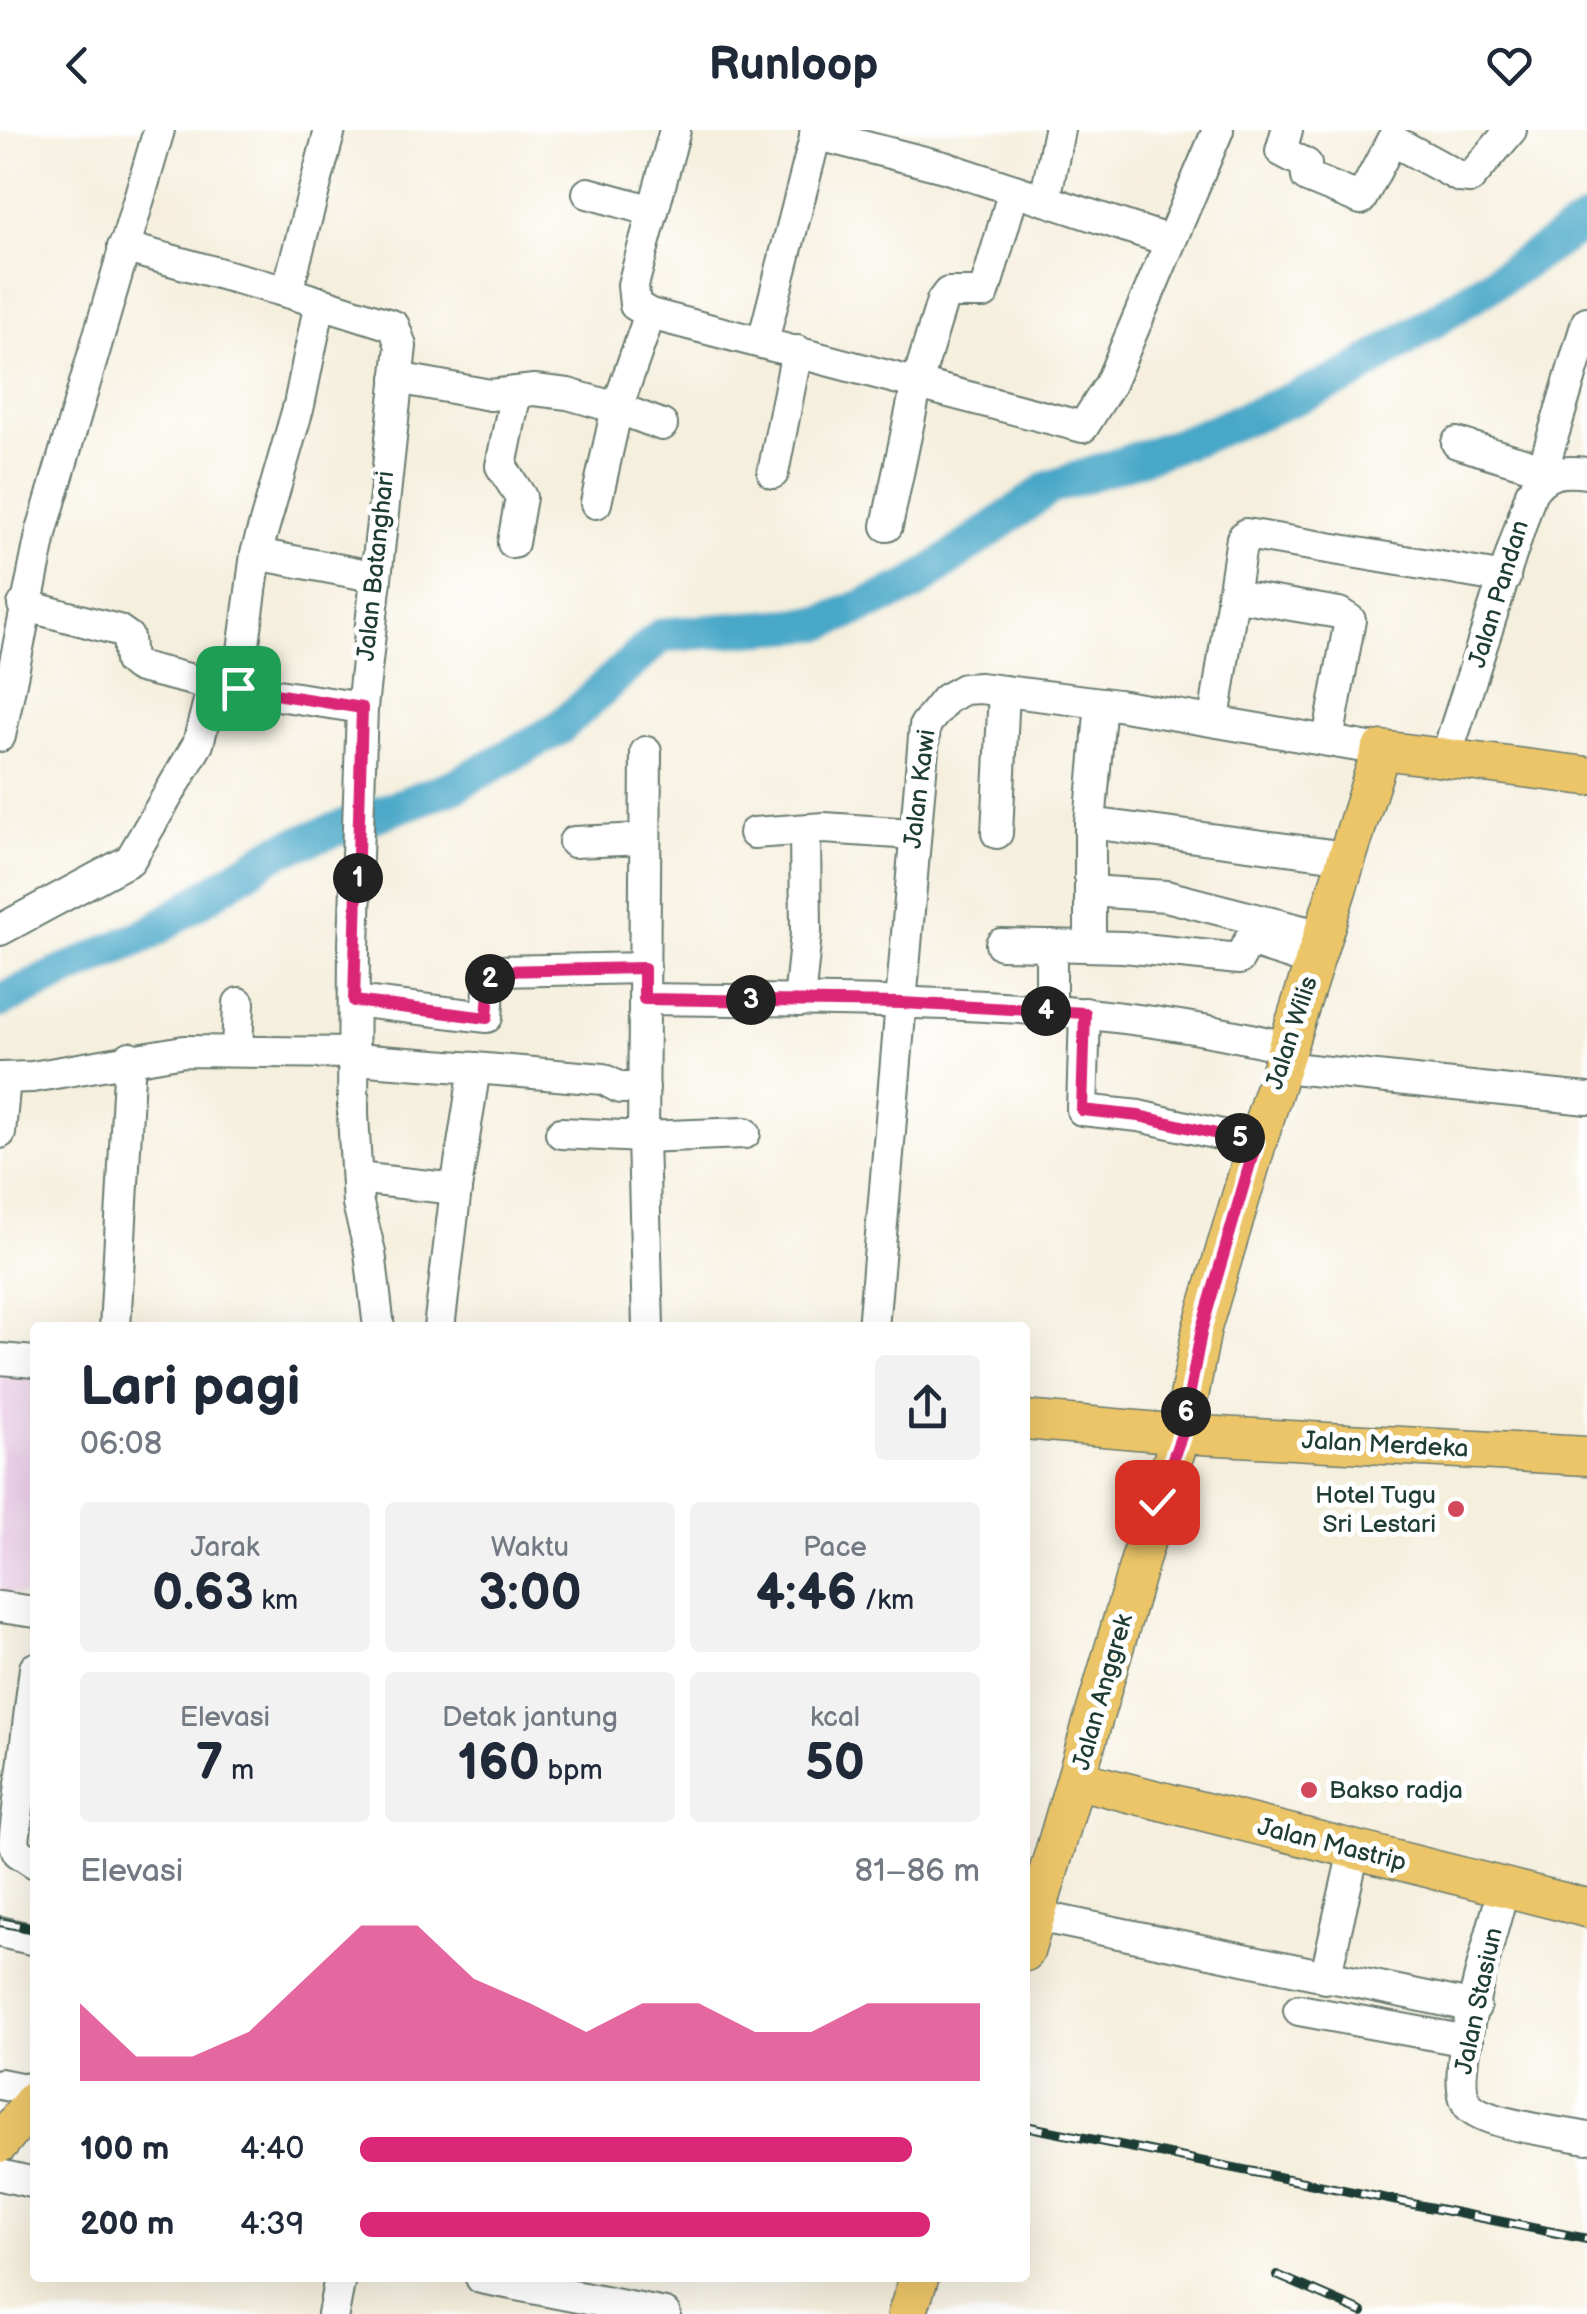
<!DOCTYPE html>
<html lang="id">
<head>
<meta charset="utf-8">
<style>
  :root { --surface:#fff; --page:#f2f2f3; --text:#1f2937; --muted:#747a83; --accent:#db2777 }
  body { margin:0; font-family:"Balsamiq Sans",sans-serif; background:var(--page); color:var(--text); height:100vh; display:flex; flex-direction:column; font-size:38px; white-space:nowrap }
  * { box-sizing:border-box; margin:0 }
  p { font-size:32px; color:var(--muted) }
  .icon { flex:none; width:55px; height:55px; fill:none; stroke:currentColor; stroke-width:2; stroke-linecap:round; stroke-linejoin:round }
  .map { position:relative; flex:1; overflow:hidden }
  .side { position:absolute; left:30px; top:1192px; width:1000px; height:960px; display:flex; flex-direction:column; background:var(--surface); border-radius:10px; box-shadow:0 10px 40px #0002 }
  .side>* { flex:none }
  .pin { position:absolute; display:grid; place-items:center; width:85px; height:85px; color:#fff; margin:-42px; border-radius:20px; box-shadow:0 5px 15px #0006 }
  .km { position:absolute; width:50px; height:50px; margin:-25px; border-radius:50%; background:#222; color:#fff; font-size:28px; line-height:50px; text-align:center }
  .round { display:grid; place-items:center; flex:none; width:105px; height:105px; border-radius:10px; background:var(--page) }
  .head { display:flex; align-items:center; justify-content:space-between; height:170px; padding:0 50px }
  h1 { font-size:55px; font-weight:700; line-height:75px }
  .stats { display:grid; grid-template-columns:repeat(3,1fr); gap:15px; height:170px; padding:10px 50px }
  .stats div { display:grid; align-content:center; border-radius:10px; background:var(--page); text-align:center }
  .stats b { font-size:50px; font-weight:700 }
  .stats small { font-size:28px; font-weight:400 }
  .stats p { font-size:28px }
  .chart { height:280px; padding:20px 50px }
  .chart p { display:flex; justify-content:space-between }
  .chart svg { width:100%; height:180px; margin-top:10px; fill:var(--accent); opacity:.7 }
  ul { padding:0 50px; list-style:none; font-size:32px }
  li { display:grid; grid-template-columns:160px 120px 1fr; align-items:center; height:75px }
  li i { height:25px; border-radius:12px; background:var(--accent) }
  header { display:flex; justify-content:space-between; align-items:center; height:130px; padding:0 50px; background:var(--surface); font-size:45px; font-weight:700 }
  .map>svg:first-child { display:block }
  .built { fill:#edd1e9 }
  .lines { fill:none; stroke-linecap:round; stroke-linejoin:round }
  .river { stroke:#4aa7c8; stroke-width:35 }
  .minor-casing { stroke:#6a7b6f; stroke-width:34 }
  .major-casing { stroke:#6a7b6f; stroke-width:41 }
  .minor { stroke:#fff; stroke-width:30 }
  .major { stroke:#ecc569; stroke-width:38 }
  .rail-casing { stroke:#1f3d34; stroke-width:10 }
  .rail { stroke:#fff; stroke-width:6; stroke-dasharray:19; stroke-linecap:butt }
  .route-casing { stroke:#fff; stroke-width:20 }
  .route { stroke:#db2777; stroke-width:12 }
  .poi-dot { fill:#d1495b; stroke:#fff; stroke-width:4 }
  .labels { text-anchor:middle; dominant-baseline:central; stroke-width:10; stroke-linejoin:round; paint-order:stroke }
  .street-label { font-size:25px; fill:#1f3d34; stroke:#fff }
  .poi-label { font-size:25px; fill:#1f3d34; stroke:#fff; text-anchor:end }
</style>
</head>
<body>
<header><svg class="icon" aria-label="back" viewBox="0 0 24 24"><path d="M15 5l-7 7 7 7"/></svg>Runloop<svg class="icon" aria-label="heart" viewBox="0 0 24 24"><path d="M12 20l-8-8c-3-5 5-10 8-4 3-6 11-1 8 4z"/></svg></header>
<div class="map">
<svg width="1587" height="2184" viewBox="0 0 1587 2184">
  <rect width="100%" height="100%" fill="#fff"/>
  <filter id="ink" filterUnits="userSpaceOnUse"><feTurbulence type="fractalNoise" baseFrequency=".01" numOctaves="2"/><feDisplacementMap in="SourceGraphic" scale="20" xChannelSelector="R" yChannelSelector="G"/><feConvolveMatrix kernelMatrix="1 2 1 2 8 2 1 2 1" color-interpolation-filters="sRGB"/></filter>
  <filter id="wash" filterUnits="userSpaceOnUse"><feTurbulence type="fractalNoise" baseFrequency=".0048" numOctaves="4" result="noise"/><feDisplacementMap in="SourceGraphic" scale="40" xChannelSelector="R" yChannelSelector="G"/><feGaussianBlur stdDeviation="2.25" result="paint"/><feColorMatrix in="noise" values="0 0 0 0 0 0 0 0 0 0 0 0 0 0 0 0 0 1.4 0 .05"/><feComposite in="paint" operator="in"/></filter>
  <g filter="url(#wash)">
    <rect width="100%" height="100%" fill="#f5efdd"/>
    <polygon class="built" points="0,1242 35,1246 35,1467 0,1462"/>
    <g class="lines">
      <polyline class="river" points="0,871 150,803 275,722 456,655 558,599 662,505 822,493 912,456 1049,358 1195,309 1349,246 1587,92"/>
    </g>
  </g>
  <g filter="url(#ink)">
    <g class="lines">
      <defs>
        <g id="minor">
          <polyline points="330,0 287,162 394,196 401,216 362,578 354,816 353,984 358,1074 370,1122 379,1198"/>
          <polyline points="1287,0 1281,21 1306,34 1307,47 1361,69 1392,10 1460,47 1470,48 1511,0"/>
          <polyline points="815,4 944,37 1170,111"/>
          <polyline points="588,63 653,81"/>
          <polyline points="1045,70 1059,0"/>
          <polyline points="123,117 287,162"/>
          <polyline points="650,184 635,175 633,155 675,0"/>
          <polyline points="763,211 817,0"/>
          <polyline points="397,248 490,265 534,260 568,264 617,278 650,184 1083,297 1110,254 1218,0"/>
          <polyline points="1457,313 1543,339"/>
          <polyline points="773,343 797,221"/>
          <polyline points="1540,349 1587,192"/>
          <polyline points="596,373 617,278 662,295"/>
          <polyline points="887,396 917,253 942,171 948,163 984,163 1014,60"/>
          <polyline points="513,413 521,367 501,336 516,262"/>
          <polyline points="256,424 373,446"/>
          <polyline points="1232,465 1339,483 1350,490 1328,610"/>
          <polyline points="23,475 118,500 128,507 130,531 136,536 213,555 362,578"/>
          <polyline points="238,558 256,424 299,275 320,172"/>
          <polyline points="1101,573 1090,693 1347,727"/>
          <polyline points="1214,590 1242,408 1246,404 1505,448"/>
          <polyline points="0,606 42,400 159,0"/>
          <polyline points="646,622 643,1007 648,1198"/>
          <path d="M1446,627L1531,363C1545,341 1562,340 1587,343"/>
          <polyline points="754,703 824,698 913,704"/>
          <polyline points="997,703 1004,561"/>
          <polyline points="574,712 645,709"/>
          <polyline points="1090,761 1166,766 1322,806"/>
          <polyline points="0,800 130,730 198,614 213,555"/>
          <polyline points="1001,814 1124,817 1239,829 1249,811 1315,832"/>
          <polyline points="1090,816 1090,693"/>
          <path d="M645,869C860,872 1079,866 1290,918"/>
          <polyline points="354,871 487,887 490,847 497,841 645,838"/>
          <polyline points="799,871 806,803 805,700"/>
          <polyline points="1051,881 1051,815"/>
          <polyline points="1085,883 1082,980 1139,986 1257,1013"/>
          <polyline points="237,920 239,873"/>
          <polyline points="354,929 475,938 456,1059"/>
          <polyline points="1282,937 1587,969"/>
          <polyline points="475,938 603,949 620,958 644,958"/>
          <polyline points="0,948 32,947 184,921 355,923"/>
          <polyline points="0,1003 5,948"/>
          <polyline points="561,1003 643,1007 745,1003"/>
          <polyline points="357,1048 456,1059 439,1198"/>
          <polyline points="115,1198 130,927"/>
          <polyline points="873,1198 925,595 946,569 964,559 980,558 1118,575 1381,620"/>
          <polyline points="0,1229 35,1232"/>
          <polyline points="0,1477 35,1482"/>
          <polyline points="35,1538 14,1712 18,1722 35,1733"/>
          <path d="M1503,1760C1494,1797 1445,1950 1469,1976C1486,1995 1560,2002 1587,2008"/>
          <polyline points="1037,1786 1475,1877"/>
          <polyline points="0,1802 35,1810"/>
          <polyline points="1325,1848 1354,1721"/>
          <polyline points="1299,1880 1467,1911"/>
          <polyline points="0,1954 35,1961"/>
          <polyline points="0,2045 35,2053"/>
          <polyline points="481,2148 665,2184"/>
          <polyline points="333,2184 340,2148"/>
        </g>
        <g id="major">
          <polyline points="1025,1290 1182,1304 1587,1326"/>
          <polyline points="1078,1650 1587,1778"/>
          <polyline points="1025,1822 1157,1372 1182,1304 1202,1198 1257,1013 1381,620 1587,646"/>
          <polyline points="0,2013 35,1969"/>
          <polyline points="907,2184 919,2148"/>
        </g>
      </defs>
      <use href="#minor" class="minor-casing"/>
      <use href="#major" class="major-casing"/>
      <use href="#minor" class="minor"/>
      <use href="#major" class="major"/>
      <defs>
        <g id="rail">
          <polyline points="0,1792 35,1799"/>
          <polyline points="1025,1996 1587,2109"/>
          <polyline points="1277,2145 1362,2182"/>
        </g>
      </defs>
      <use href="#rail" class="rail-casing"/>
      <use href="#rail" class="rail"/>
    </g>
  </g>
  <g class="lines" filter="url(#ink)">
    <defs>
      <polyline id="route" points="238,558 362,578 354,871 487,888 490,847 497,841 644,838 644,869 902,873 1085,883 1082,980 1139,986 1256,1013 1202,1198 1182,1304 1157,1372"/>
    </defs>
    <use href="#route" class="route-casing"/>
    <use href="#route" class="route"/>
  </g>
  <g class="poi-dot">
    <circle cx="1456" cy="1379" r="10"/>
    <circle cx="1309" cy="1660" r="10"/>
  </g>
  <g class="labels">
    <g class="street-label">
      <text transform="translate(376 436) rotate(-84)">Jalan Batanghari</text>
      <text transform="translate(1499 464) rotate(-73)">Jalan Pandan</text>
      <text transform="translate(920 659) rotate(-83)">Jalan Kawi</text>
      <text transform="translate(1292 903) rotate(-72)">Jalan Wilis</text>
      <text transform="translate(1385 1315) rotate(3)">Jalan Merdeka</text>
      <text transform="translate(1103 1562) rotate(-74)">Jalan Anggrek</text>
      <text transform="translate(1332 1715) rotate(14)">Jalan Mastrip</text>
      <text transform="translate(1479 1871) rotate(-78)">Jalan Stasiun</text>
    </g>
    <g class="poi-label">
      <text x="1436" y="1365">Hotel Tugu<tspan x="1436" dy="29">Sri Lestari</tspan></text>
      <text x="1329" y="1660" text-anchor="start">Bakso radja</text>
    </g>
  </g>
</svg>
<div class="pin" style="left:238px;top:558px;background:#1e9e55"><svg class="icon" aria-label="arrive" viewBox="0 0 24 24"><path d="M6 21V4h12l-3 4 3 4H6"/></svg></div>
<div class="pin" style="left:1157px;top:1372px;background:#d93025"><svg class="icon" aria-label="check" viewBox="0 0 24 24"><path d="M5 12l5 5 9-10"/></svg></div>
<b class="km" style="left:358px;top:748px">1</b>
<b class="km" style="left:490px;top:849px">2</b>
<b class="km" style="left:751px;top:870px">3</b>
<b class="km" style="left:1046px;top:881px">4</b>
<b class="km" style="left:1240px;top:1008px">5</b>
<b class="km" style="left:1186px;top:1282px">6</b>
<section class="side">
<div class="head"><div><h1>Lari pagi</h1><p>06:08</p></div><a class="round"><svg class="icon" aria-label="share" viewBox="0 0 24 24"><path d="M12 15V3M7 8l5-5 5 5M5 13v7h14v-7"/></svg></a></div>
<div class="stats">
<div><p>Jarak</p><b>0.63<small> km</small></b></div>
<div><p>Waktu</p><b>3:00</b></div>
<div><p>Pace</p><b>4:46<small> /km</small></b></div>
</div>
<div class="stats">
<div><p>Elevasi</p><b>7<small> m</small></b></div>
<div><p>Detak jantung</p><b>160<small> bpm</small></b></div>
<div><p>kcal</p><b>50</b></div>
</div>
<div class="chart"><p><span>Elevasi</span>81–86 m</p>
<svg viewBox="0 0 160 44" preserveAspectRatio="none"><path d="M0 44V25L10 38L20 38L30 32L40 19L50 6L60 6L70 19L80 25L90 32L100 25L110 25L120 32L130 32L140 25L150 25L160 25V44z"/></svg>
</div>
<ul>
<li><b>100 m</b>4:40<i style="width:89%"></i></li>
<li><b>200 m</b>4:39<i style="width:92%"></i></li>
</ul>
</section>
</div>
</body>
</html>
